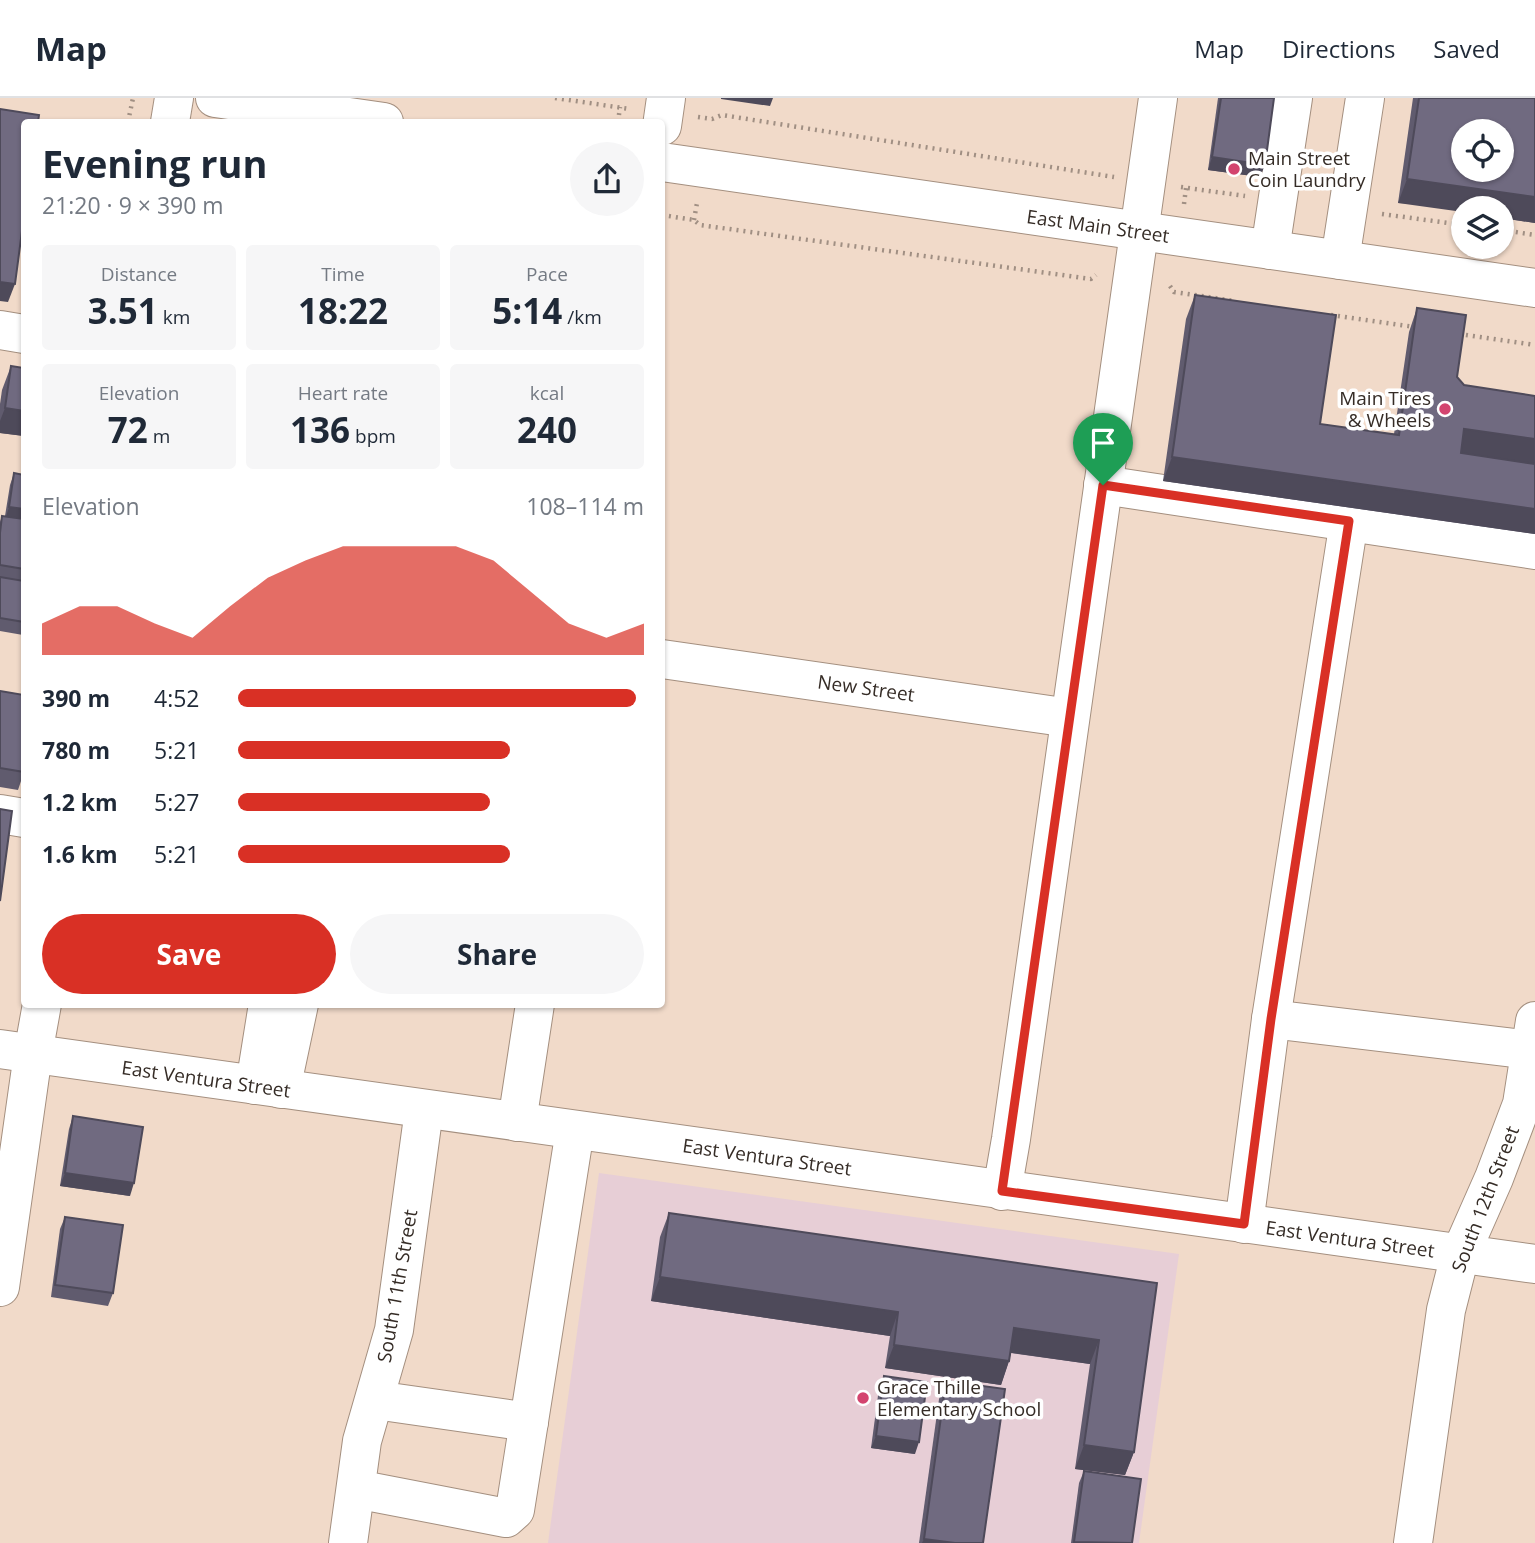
<!DOCTYPE html>
<html lang="en">
<head>
<meta charset="utf-8">
<style>
  :root { --surface:#fff; --page:#f6f6f7; --text:#1f2937; --muted:#747a83; --line:#e0e1e3; --accent:#d93025 }
  body { margin:0; font-family:"Open Sans",sans-serif; background:var(--page); color:var(--text); height:100vh; display:flex; flex-direction:column; font-size:26px; white-space:nowrap }
  * { box-sizing:border-box; margin:0 }
  p { font-size:23px; color:var(--muted) }
  .icon { flex:none; width:38px; height:38px; fill:none; stroke:currentColor; stroke-width:2; stroke-linecap:round; stroke-linejoin:round }
  .map { position:relative; flex:1; overflow:hidden }
  .details { position:absolute; left:21px; top:21px; width:644px; height:889px; display:flex; flex-direction:column; background:var(--surface); border-radius:7px; box-shadow:0 2px 5px #0004 }
  .details>* { flex:none }
  .fabs { position:absolute; left:1451px; top:21px; display:grid; gap:14px }
  .fabs a { display:grid; place-items:center; width:63px; height:63px; border-radius:50%; background:var(--surface); box-shadow:0 2px 5px #0004; font-size:35px }
  .pin { position:absolute; display:grid; place-items:center; width:60px; height:60px; color:#fff; margin:-72px -30px; border-radius:50% 50% 50% 0; rotate:-45deg; box-shadow:0 0 7px #0007 }
  .pin .icon { rotate:45deg }
  .round { display:grid; place-items:center; flex:none; width:74px; height:74px; border-radius:37px; background:var(--page) }
  .headline { display:flex; align-items:center; justify-content:space-between; height:119px; padding:0 21px }
  h1 { font-size:38px; font-weight:700; line-height:52px }
  .figures { display:grid; grid-template-columns:repeat(3,1fr); gap:10px; height:119px; padding:7px 21px }
  .figures div { display:grid; align-content:center; border-radius:7px; background:var(--page); text-align:center }
  .figures b { font-size:35px; font-weight:700 }
  .figures small { font-size:19px; font-weight:400 }
  .figures p { font-size:19px }
  .chart { height:196px; padding:14px 21px }
  .chart p { display:flex; justify-content:space-between }
  .chart svg { width:100%; height:126px; margin-top:7px; fill:var(--accent); opacity:.7 }
  .cta { display:flex; gap:14px; margin-top:auto; padding:14px 21px }
  .cta a { flex:1; height:80px; border-radius:42px; background:var(--accent); color:#fff; font-size:28px; font-weight:700; line-height:80px; text-align:center }
  .cta a+a { background:var(--page); color:var(--text) }
  ul { padding:0 21px; list-style:none; font-size:23px }
  li { display:grid; grid-template-columns:112px 84px 1fr; align-items:center; height:52px }
  li i { height:18px; border-radius:9px; background:var(--accent) }
  header { display:flex; align-items:center; gap:42px; box-sizing:border-box; height:98px; padding:0 35px; background:var(--surface); border-bottom:2px solid var(--line) }
  header strong { font-size:33px }
  nav { display:flex; gap:38px; margin-inline-start:auto; font-size:24px }
  .map>svg:first-child { display:block }
  .education { fill:#e7ced6 }
  .lines { fill:none; stroke-linecap:round; stroke-linejoin:round }
  .minor-casing { stroke:#a48f7f; stroke-width:40 }
  .path { stroke:#a08f83; stroke-width:4.5; stroke-dasharray:2 5; stroke-linecap:butt }
  .minor { stroke:#fff; stroke-width:38 }
  .wall { fill:#605b6e }
  .shaded-wall { fill:#4e4a5a }
  .building { fill:#706a80; stroke:#4e4a5a; stroke-width:2; fill-rule:evenodd }
  .route-casing { stroke:#fff; stroke-width:14 }
  .route { stroke:#d93025; stroke-width:9 }
  .poi-dot { fill:#d3446f; stroke:#fff; stroke-width:2.5 }
  .labels { text-anchor:middle; dominant-baseline:central; stroke-width:7; stroke-linejoin:round; paint-order:stroke }
  .poi-label { font-size:19px; fill:#352c26; stroke:#fff; text-anchor:start }
  .street-label { font-size:19px; fill:#352c26; stroke:#fff }
</style>
</head>
<body>
<header>
<strong>Map</strong>
<nav><a>Map</a><a>Directions</a><a>Saved</a></nav>
</header>
<div class="map">
<svg width="1535" height="1445" viewBox="0 0 1535 1445">
  <rect width="100%" height="100%" fill="#f1dac9"/>
  <polygon class="education" points="599,1075 1179,1156 1139,1445 548,1445"/>
  <g class="lines">
    <defs>
      <g id="minor">
        <polyline points="215,0 384,24"/>
        <polyline points="170,24 174,0"/>
        <polyline points="662,28 666,0"/>
        <polyline points="662,64 1535,190"/>
        <polyline points="1270,152 1293,0"/>
        <polyline points="1340,162 1365,0"/>
        <polyline points="0,232 24,236"/>
        <polyline points="1103,387 1535,452"/>
        <polyline points="662,561 1070,620"/>
        <polyline points="0,716 24,720"/>
        <polyline points="1271,921 1531,952"/>
        <polyline points="0,951 1535,1166"/>
        <polyline points="255,987 268,906"/>
        <polyline points="281,991 299,906"/>
        <polyline points="517,1024 535,906"/>
        <polyline points="1002,1093 1011,1041 1158,0"/>
        <polyline points="1244,1126 1271,921 1349,423"/>
        <polyline points="0,1189 33,956 42,906"/>
        <polyline points="375,1302 529,1324"/>
        <polyline points="356,1391 506,1420 515,1412 575,1032"/>
        <polyline points="348,1445 362,1343 394,1232 424,1012"/>
        <polyline points="1413,1445 1446,1212 1460,1157 1494,1080 1522,1006 1535,923"/>
      </g>
    </defs>
    <use href="#minor" class="minor-casing"/>
    <g class="path">
      <polyline points="555,0 630,11"/>
      <polyline points="698,19 712,21 722,17 1114,79"/>
      <polyline points="128,24 133,0"/>
      <polyline points="618,24 620,9"/>
      <polyline points="1181,89 1245,98"/>
      <polyline points="1184,106 1186,90"/>
      <polyline points="1382,116 1463,127"/>
      <polyline points="662,117 694,122 700,127 1091,181 1096,177"/>
      <polyline points="694,122 697,105"/>
      <polyline points="1502,132 1535,137"/>
      <polyline points="1170,188 1174,194 1235,203"/>
      <polyline points="1331,217 1415,229"/>
      <polyline points="1459,236 1535,247"/>
    </g>
    <use href="#minor" class="minor"/>
  </g>
  <g class="wall">
    <polygon points="1218,0 1274,0 1260,79 1208,72"/>
    <polygon points="1413,0 1535,0 1535,125 1502,120 1502,110 1398,105"/>
    <polygon points="1195,197 1320,326 1394,336 1409,234 1417,210 1457,279 1535,366 1535,436 1163,383 1186,221"/>
    <polygon points="11,268 24,270 24,338 0,335 0,306 2,292"/>
    <polygon points="14,375 24,377 24,531 23,537 0,533 0,424 2,418 5,418 10,387"/>
    <polygon points="0,593 24,674 18,692 0,689"/>
    <polygon points="73,1018 130,1098 60,1088 69,1031"/>
    <polygon points="669,1115 1157,1185 1134,1354 1125,1377 1075,1371 1090,1266 1011,1255 1009,1263 1001,1287 885,1270 890,1238 651,1203 660,1139"/>
    <polygon points="65,1119 113,1195 108,1208 51,1199 60,1131"/>
    <polygon points="884,1278 915,1356 871,1350 879,1290"/>
    <polygon points="946,1283 983,1445 919,1445 939,1301"/>
    <polygon points="1084,1373 1132,1445 1071,1445 1079,1385"/>
  </g>
  <g class="shaded-wall">
    <polygon points="721,0 773,0 770,8 721,1"/>
    <polygon points="1212,59 1265,67 1260,79 1208,72"/>
    <polygon points="1407,81 1535,99 1535,125 1502,120 1502,110 1463,110 1463,114 1398,105"/>
    <polygon points="0,184 15,186 8,204 0,203"/>
    <polygon points="5,310 24,313 24,338 0,335 0,323"/>
    <polygon points="1464,331 1535,341 1535,366 1455,355"/>
    <polygon points="1172,359 1535,411 1535,436 1163,383"/>
    <polygon points="9,409 24,411 24,424 5,422"/>
    <polygon points="65,1075 134,1085 130,1098 60,1088"/>
    <polygon points="660,1179 898,1214 890,1238 651,1203"/>
    <polygon points="1014,1230 1099,1242 1090,1266 1005,1254"/>
    <polygon points="894,1247 1009,1263 1001,1287 885,1270"/>
    <polygon points="876,1338 919,1344 915,1356 871,1350"/>
    <polygon points="1084,1347 1134,1354 1125,1377 1075,1371"/>
    <polygon points="924,1441 955,1445 922,1445"/>
  </g>
  <g class="building">
    <polygon points="1221,0 1274,0 1265,67 1212,59"/>
    <path d="M1419,0H1535V99L1407,81ZM1463,33H1502V72H1463Z"/>
    <polygon points="0,11 39,17 38,24 24,24 24,118 15,186 0,184"/>
    <polygon points="1195,197 1336,217 1320,326 1399,337 1417,210 1466,217 1457,279 1464,287 1535,298 1535,341 1464,331 1461,355 1535,366 1535,411 1172,359"/>
    <polygon points="11,268 24,270 24,313 5,310"/>
    <polygon points="14,375 24,377 24,411 9,409"/>
    <polygon points="2,418 24,421 24,471 0,467 0,435"/>
    <polygon points="0,479 24,483 24,524 0,520"/>
    <polygon points="0,593 24,597 24,674 0,670"/>
    <polygon points="0,711 12,713 0,803"/>
    <polygon points="73,1018 143,1029 134,1085 65,1075"/>
    <polygon points="669,1115 1157,1185 1134,1354 1084,1347 1099,1242 1014,1230 1009,1263 894,1247 898,1214 660,1179"/>
    <polygon points="65,1119 123,1127 113,1195 55,1187"/>
    <polygon points="884,1278 927,1284 919,1344 876,1338"/>
    <polygon points="946,1283 1005,1291 983,1445 955,1445 924,1441"/>
    <polygon points="1084,1373 1141,1381 1132,1445 1074,1444"/>
  </g>
  <g class="lines">
    <defs>
      <polygon id="route" points="1103,387 1349,423 1271,921 1244,1126 1002,1093"/>
    </defs>
    <use href="#route" class="route-casing"/>
    <use href="#route" class="route"/>
  </g>
  <g class="poi-dot">
    <circle cx="1234" cy="71" r="7"/>
    <circle cx="1445" cy="311" r="7"/>
    <circle cx="863" cy="1300" r="7"/>
  </g>
  <g class="labels">
    <g class="poi-label">
      <text x="1248" y="60">Main Street<tspan x="1248" dy="22">Coin Laundry</tspan></text>
      <text x="1431" y="300" text-anchor="end">Main Tires<tspan x="1431" dy="22">&amp; Wheels</tspan></text>
      <text x="877" y="1289">Grace Thille<tspan x="877" dy="22">Elementary School</tspan></text>
    </g>
    <g class="street-label">
      <text transform="translate(1098 128) rotate(8)">East Main Street</text>
      <text transform="translate(866 590) rotate(8)">New Street</text>
      <text transform="translate(206 981) rotate(8)">East Ventura Street</text>
      <text transform="translate(767 1059) rotate(8)">East Ventura Street</text>
      <text transform="translate(1485 1101) rotate(-69)">South 12th Street</text>
      <text transform="translate(1350 1141) rotate(8)">East Ventura Street</text>
      <text transform="translate(397 1188) rotate(-80)">South 11th Street</text>
    </g>
  </g>
</svg>
<div class="fabs">
<a><svg class="icon" aria-label="locate" viewBox="0 0 24 24"><circle cx="12" cy="12" r="6"/><path d="M12 2v4M12 18v4M2 12h4M18 12h4"/></svg></a>
<a><svg class="icon" aria-label="layers" viewBox="0 0 24 24"><path d="M12 4l9 5-9 5-9-5zM3 14l9 5 9-5"/></svg></a>
</div>
<div class="pin" style="left:1103px;top:387px;background:#1e9e55"><svg class="icon" aria-label="arrive" viewBox="0 0 24 24"><path d="M6 21V4h12l-3 4 3 4H6"/></svg></div>
<section class="details">
<div class="headline"><div><h1>Evening run</h1><p>21:20 · 9 × 390 m</p></div><a class="round"><svg class="icon" aria-label="share" viewBox="0 0 24 24"><path d="M12 15V3M7 8l5-5 5 5M5 13v7h14v-7"/></svg></a></div>
<div class="figures">
<div><p>Distance</p><b>3.51<small> km</small></b></div>
<div><p>Time</p><b>18:22</b></div>
<div><p>Pace</p><b>5:14<small> /km</small></b></div>
</div>
<div class="figures">
<div><p>Elevation</p><b>72<small> m</small></b></div>
<div><p>Heart rate</p><b>136<small> bpm</small></b></div>
<div><p>kcal</p><b>240</b></div>
</div>
<div class="chart"><p><span>Elevation</span>108–114 m</p>
<svg viewBox="0 0 160 44" preserveAspectRatio="none"><path d="M0 44V33L10 27L20 27L30 33L40 38L50 27L60 17L70 11L80 6L90 6L100 6L110 6L120 11L130 22L140 33L150 38L160 33V44z"/></svg>
</div>
<ul>
<li><b>390 m</b>4:52<i style="width:98%"></i></li>
<li><b>780 m</b>5:21<i style="width:67%"></i></li>
<li><b>1.2 km</b>5:27<i style="width:62%"></i></li>
<li><b>1.6 km</b>5:21<i style="width:67%"></i></li>
</ul>
<div class="cta"><a>Save</a><a>Share</a></div>
</section>
</div>
</body>
</html>
